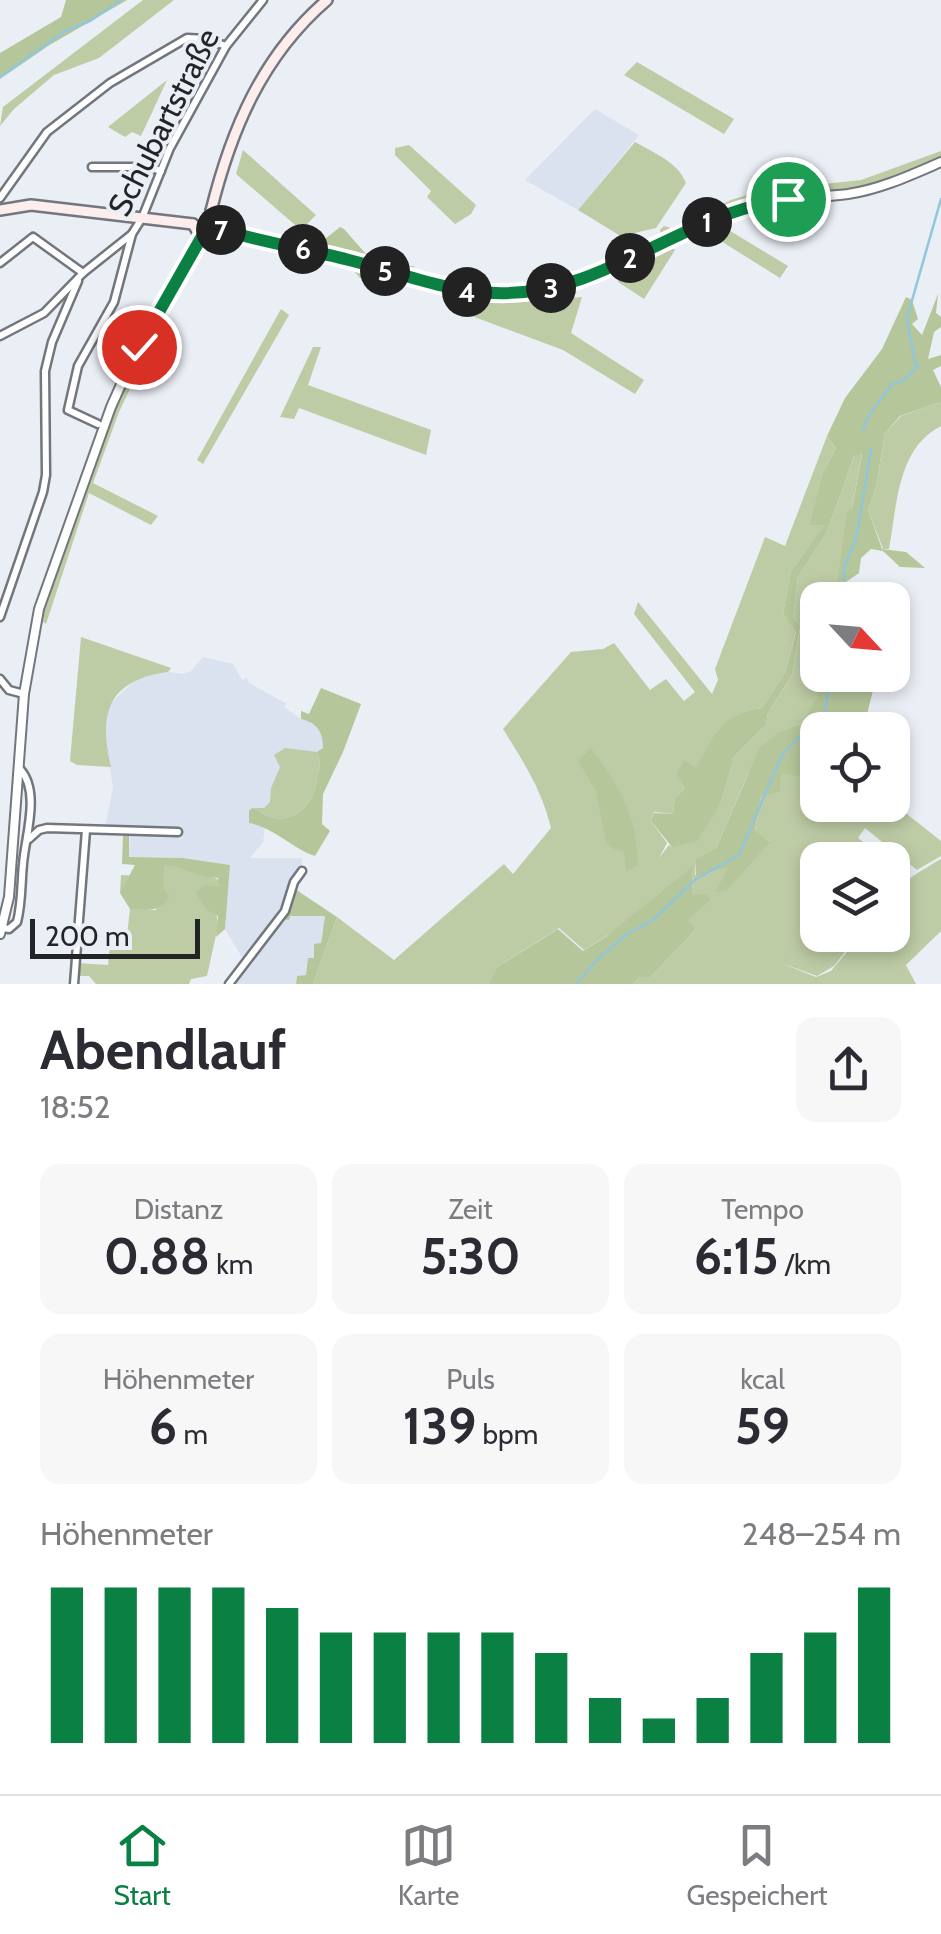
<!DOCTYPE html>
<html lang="de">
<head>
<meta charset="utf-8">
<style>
  :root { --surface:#fff; --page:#f7f7f7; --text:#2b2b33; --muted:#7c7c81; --line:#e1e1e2; --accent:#0b8043 }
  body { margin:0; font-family:Cabin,sans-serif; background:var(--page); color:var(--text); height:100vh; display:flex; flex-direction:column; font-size:38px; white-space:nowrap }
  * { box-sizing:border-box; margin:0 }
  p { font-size:32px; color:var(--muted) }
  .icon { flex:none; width:55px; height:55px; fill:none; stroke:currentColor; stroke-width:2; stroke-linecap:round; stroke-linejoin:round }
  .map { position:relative; height:984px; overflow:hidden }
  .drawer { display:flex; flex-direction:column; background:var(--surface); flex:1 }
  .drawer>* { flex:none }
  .needle { width:65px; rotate:116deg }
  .fabs { position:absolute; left:800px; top:582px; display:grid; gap:20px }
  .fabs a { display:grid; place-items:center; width:110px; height:110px; border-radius:20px; background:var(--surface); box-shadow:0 5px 15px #0003; font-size:50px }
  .scale { position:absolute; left:30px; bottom:25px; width:170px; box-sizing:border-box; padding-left:10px; border:5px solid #222426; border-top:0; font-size:28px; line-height:35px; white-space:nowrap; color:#222426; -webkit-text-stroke:8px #eaeef5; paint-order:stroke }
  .pin { position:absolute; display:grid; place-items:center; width:85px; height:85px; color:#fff; margin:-42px; border:5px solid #fff; border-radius:50%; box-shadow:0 2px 10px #0007 }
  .km { position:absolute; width:50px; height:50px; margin:-25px; border-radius:50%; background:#222; color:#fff; font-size:28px; line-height:50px; text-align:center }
  .round { display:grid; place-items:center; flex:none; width:105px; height:105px; border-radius:20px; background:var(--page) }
  .headline { display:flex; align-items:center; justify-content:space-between; height:170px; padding:0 40px }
  h1 { font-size:55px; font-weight:700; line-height:75px }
  .metrics { display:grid; grid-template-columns:repeat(3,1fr); gap:15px; height:170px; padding:10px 40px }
  .metrics div { display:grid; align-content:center; border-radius:20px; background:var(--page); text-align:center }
  .metrics b { font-size:50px; font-weight:700 }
  .metrics small { font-size:28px; font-weight:400 }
  .metrics p { font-size:28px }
  .chart { height:280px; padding:20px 40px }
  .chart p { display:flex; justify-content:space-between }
  .chart svg { width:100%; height:180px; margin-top:10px; stroke:var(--accent); stroke-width:6 }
  .tabs { display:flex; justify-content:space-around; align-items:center; height:140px; border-top:2px solid var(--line); background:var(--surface); font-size:28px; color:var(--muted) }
  .tabs a { display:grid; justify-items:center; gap:5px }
  .tabs .selected { color:var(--accent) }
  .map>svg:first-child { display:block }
  .built { fill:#dae2f0 }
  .green { fill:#bdcca5 }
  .forest { fill:#b5c69a }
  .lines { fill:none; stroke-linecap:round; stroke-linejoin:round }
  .stream { stroke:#92c6db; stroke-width:2.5 }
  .minor-casing { stroke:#73777d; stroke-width:11 }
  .tertiary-casing { stroke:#73777d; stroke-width:12 }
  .secondary-casing { stroke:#73777d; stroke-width:14 }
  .minor { stroke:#fff; stroke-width:6 }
  .tertiary { stroke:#fff; stroke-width:8 }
  .secondary { stroke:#fdedec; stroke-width:9 }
  .route-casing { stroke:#fff; stroke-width:20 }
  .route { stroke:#0b8043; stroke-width:12 }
  .labels { text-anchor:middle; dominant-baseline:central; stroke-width:8; stroke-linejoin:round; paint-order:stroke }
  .street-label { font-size:32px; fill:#222426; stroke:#eaeef5 }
</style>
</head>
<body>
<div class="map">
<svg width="941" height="984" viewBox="0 0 941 984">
  <rect width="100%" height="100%" fill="#eaeef5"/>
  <g class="built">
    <polygon points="595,109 639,135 578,210 525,180"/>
    <polygon points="203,657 233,664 242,680 247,678 249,683 287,704 284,707 301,719 314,722 323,735 323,748 299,812 253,808 249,812 250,822 265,826 263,842 250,858 302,858 302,871 294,882 289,916 325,916 326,929 322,930 321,944 314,945 314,958 306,975 297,976 296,984 229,984 246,964 225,929 230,865 183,858 129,857 130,830 105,828 113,787 104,732 105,717 111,703 137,678 168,672 184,674 191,671"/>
  </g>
  <g class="green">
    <polygon points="143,0 174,0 99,58 54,75 14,109 0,126 3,107"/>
    <polygon points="637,62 734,119 724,134 624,75"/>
    <polygon points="167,80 141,136 132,132 125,137 108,127"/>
    <path d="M635,142C654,153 678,162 686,183L656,228L630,234L627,240L578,210Z"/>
    <polygon points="409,145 476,205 471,214 455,224 427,197 431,191 395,155 395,148"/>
    <polygon points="243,150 316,215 301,230 236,174"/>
    <polygon points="941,151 941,159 884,182 843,191 787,196 666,237 661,236 660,230 664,226 671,228 731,200 760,191 861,180"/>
    <polygon points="722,226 788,266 780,278 708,233"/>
    <path d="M209,243L148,351L119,412L93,483L158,516L151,525L89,493L46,624L40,619C64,538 90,454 127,378C133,365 140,350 148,337C156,325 167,315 173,300L170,297C181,279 192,254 209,243Z"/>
    <polygon points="673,248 675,250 644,299 618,282 619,273"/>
    <path d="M356,266C401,279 446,298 493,297C519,296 545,290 571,286L577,292L570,297L467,299L377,278H360L354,271Z"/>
    <polygon points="582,297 571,333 644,380 635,394 563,350 450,308 455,300 510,303"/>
    <polygon points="281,309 289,315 203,464 197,460"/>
    <polygon points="313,347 321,347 308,385 431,430 426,455 299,408 294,419 280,417"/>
    <path d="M941,402V426C897,448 897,506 889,549H883L868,510L876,487L885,433L901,416Z"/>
    <path d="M827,436L836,448L822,474L811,525L825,524L791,571L783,613L796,631L785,672L762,708C725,712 712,738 696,769L684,761L685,788L675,798L673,814L654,812L651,821L667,843L659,858L669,845L672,847L721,803L734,757L766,725L768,713L792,675L800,628L793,617L798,577L827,532L854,456L862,453L835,600H818V675L815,686L819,697L800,724L780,731L748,774L716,848L695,859V875L729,866L769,841L755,832L761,795L779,792L780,772L810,778L808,786L817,793L818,805L893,803L941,841V856L917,870L865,828L858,838L887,860H871L852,845L868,860H818V935H858L834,966L817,976L781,963L816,977L831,971L861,935H892C893,885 897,885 941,859V931L906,965L916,984H633L640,977H651L696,929L687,920L693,895L692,869L621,927L584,950L559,928L497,967L488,984H313L337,917L394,960L504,864L513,874L551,828C542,790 523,761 503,729L571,652L603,649L614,643L650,690L666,679L684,701L695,692L634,614L638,602L712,694L718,680L715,669L765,537L785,546Z"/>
    <path d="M81,637L171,668L168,672C108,680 98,713 111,767L77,765L70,761Z"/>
    <path d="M285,748L317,752C323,765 318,770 316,784C312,807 292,825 267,816C262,813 258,810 252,808H264L270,802L271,788L280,767L274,755Z"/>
    <path d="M164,865C180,865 209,871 221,882L220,887H213L218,926L207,976L191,979L189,984H96L89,976H75L76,963L108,965L111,937L127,935L130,909L156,910L163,888L120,893L121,875L141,876Z"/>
  </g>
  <g class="forest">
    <polygon points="66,0 127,0 48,46 0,79 0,53 61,17"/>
    <polygon points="311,226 325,239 340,227 344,229 366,254 380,254 389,260 391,267 413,266 420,272 415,278 298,244 298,238"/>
    <path d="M938,294L936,313L941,317V327L934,332L928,359L941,355V366L933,370L941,387V402L900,416L885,433L876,487L868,510L882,549L906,552L925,568L900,567L883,551L871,549L861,558L859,573L846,582L845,600H835L847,512L852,508L862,454L854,456L827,532L798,577L793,617L800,627L792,675L768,713L766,725L734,757L721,803L697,841L672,847L651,821L654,813L673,814L675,798L685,788L677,774L684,760L696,768C714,735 722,713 762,708L785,672L796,632L783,613L791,571L824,525H810L822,474L836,448L827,436L845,398L882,349L906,297L912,300L918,319L912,324L922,335Z"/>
    <polygon points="818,675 877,675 863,730 818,730 817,793 808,786 809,778 781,773 780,792 761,796 755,831 770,842 727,890 716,892 728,867 696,876 695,859 716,848 760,747 780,731 800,724 818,697 815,686"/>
    <path d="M321,688L361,704L343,752L323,794L322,824L330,831L315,856C291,848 277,829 249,823V811L252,808C258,810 262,813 267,816C292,825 312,807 316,784C318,770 323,765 317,752L323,748C323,731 317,723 301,719V711L309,714Z"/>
    <path d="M591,748C621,791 636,811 638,865L626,872L624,851L614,849L606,842L596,791L578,761Z"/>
    <path d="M123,836H129V857L183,858L230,865L225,929L216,937L218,916L207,910L196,893L205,885L220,887L218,878C213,876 208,878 203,876C189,873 179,864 164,866L163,888L169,896C162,913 146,910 130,909L120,893L135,865L122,864Z"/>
    <polygon points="692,867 693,895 705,894 711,899 688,920 696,929 651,977 640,977 633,984 488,984 497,967 558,929 583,951 607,936"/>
    <polygon points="292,887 337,917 313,984 296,984 297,976 306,975 308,958 314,958 314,944 321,943 325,916 290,916 289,920 280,919"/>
  </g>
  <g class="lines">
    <g class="stream">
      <polyline points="0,77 65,31 90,21 121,0"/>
      <polyline points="916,368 907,318 941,199"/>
      <path d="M863,432C867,410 882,402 891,384L900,383L919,366"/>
      <polyline points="845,600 844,567 856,539 871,449"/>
      <polyline points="576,984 597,960 627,934 653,920 696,879 739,855 782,755 825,711 831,675"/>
    </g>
    <defs>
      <g id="minor">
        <polyline points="92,167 148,167 161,171"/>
        <polyline points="0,198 47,132 110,83 187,38 206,39 226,46"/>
        <polyline points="0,263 33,237 83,273"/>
        <polyline points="0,336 44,313 83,273 132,234"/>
        <polyline points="98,424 68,410 78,366 114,302 132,234 142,218 170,148 226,46 263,0"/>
        <polyline points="0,617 43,492 46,475 45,371 52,342 78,281"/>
        <polyline points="0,679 9,690 24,694"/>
        <polyline points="29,839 39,830 47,828 178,832"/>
        <path d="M3,928L9,929L17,922C22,903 21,884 23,864C25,837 41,792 20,769"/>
        <polyline points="74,984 86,830"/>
        <polyline points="229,984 285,911 294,882 302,871"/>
      </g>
      <g id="tertiary">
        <path d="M221,230C265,242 310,249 354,261C436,284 490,309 576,281C636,262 689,223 750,206C782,197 815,198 848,194C881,189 911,175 941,162"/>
        <polyline points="0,934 9,897 24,694 39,609 111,407 136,351 201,238"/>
      </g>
      <g id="secondary">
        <polyline points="0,210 31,205 193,224"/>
        <path d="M211,211C231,130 262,56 327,0"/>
        <polyline points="193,224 201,238 217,236 222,222 211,211"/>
      </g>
    </defs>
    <use href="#minor" class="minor-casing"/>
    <use href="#tertiary" class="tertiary-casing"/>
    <use href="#secondary" class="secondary-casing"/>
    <use href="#minor" class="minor"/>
    <use href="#tertiary" class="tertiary"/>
    <use href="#secondary" class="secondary"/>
  </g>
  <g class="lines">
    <defs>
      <path id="route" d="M139,347L201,238L213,239L222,230C263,242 306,249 349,260C435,282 489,311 581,279C651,254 712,209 788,199"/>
    </defs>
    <use href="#route" class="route-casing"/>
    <use href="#route" class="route"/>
  </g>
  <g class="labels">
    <g class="street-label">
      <text transform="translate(163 122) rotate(-63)">Schubartstraße</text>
    </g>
  </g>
</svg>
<div class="fabs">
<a><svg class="needle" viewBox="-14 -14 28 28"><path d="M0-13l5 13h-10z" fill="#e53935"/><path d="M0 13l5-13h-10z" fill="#7c7c81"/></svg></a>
<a><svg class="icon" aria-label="locate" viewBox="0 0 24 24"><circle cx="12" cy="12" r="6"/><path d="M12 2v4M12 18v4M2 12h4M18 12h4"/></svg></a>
<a><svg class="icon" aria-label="layers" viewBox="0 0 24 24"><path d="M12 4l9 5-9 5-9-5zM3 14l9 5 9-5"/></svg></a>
</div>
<div class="scale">200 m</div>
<div class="pin" style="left:788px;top:199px;background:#1e9e55"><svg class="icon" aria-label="arrive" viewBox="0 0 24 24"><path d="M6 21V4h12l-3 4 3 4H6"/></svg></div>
<div class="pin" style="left:139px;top:347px;background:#d93025"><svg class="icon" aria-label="check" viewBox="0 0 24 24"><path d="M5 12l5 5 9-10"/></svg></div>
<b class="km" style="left:707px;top:222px">1</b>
<b class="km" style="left:630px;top:258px">2</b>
<b class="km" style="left:551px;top:288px">3</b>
<b class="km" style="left:467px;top:292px">4</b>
<b class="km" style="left:385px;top:271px">5</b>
<b class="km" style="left:303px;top:249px">6</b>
<b class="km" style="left:221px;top:230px">7</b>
</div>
<section class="drawer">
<div class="headline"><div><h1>Abendlauf</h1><p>18:52</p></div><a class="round"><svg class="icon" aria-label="share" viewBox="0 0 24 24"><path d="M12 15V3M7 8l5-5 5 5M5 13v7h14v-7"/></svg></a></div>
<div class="metrics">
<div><p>Distanz</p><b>0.88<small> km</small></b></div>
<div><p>Zeit</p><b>5:30</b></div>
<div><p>Tempo</p><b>6:15<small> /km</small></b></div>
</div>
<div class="metrics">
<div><p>Höhenmeter</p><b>6<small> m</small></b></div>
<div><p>Puls</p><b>139<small> bpm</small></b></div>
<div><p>kcal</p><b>59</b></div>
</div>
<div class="chart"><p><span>Höhenmeter</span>248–254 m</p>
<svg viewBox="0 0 160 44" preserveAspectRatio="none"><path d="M5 44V6M15 44V6M25 44V6M35 44V6M45 44V11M55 44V17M65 44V17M75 44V17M85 44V17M95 44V22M105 44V33M115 44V38M125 44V33M135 44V22M145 44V17M155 44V6"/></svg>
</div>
</section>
<nav class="tabs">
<a class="selected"><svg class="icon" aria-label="home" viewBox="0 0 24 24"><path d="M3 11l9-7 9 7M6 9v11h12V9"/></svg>Start</a>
<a><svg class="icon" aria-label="map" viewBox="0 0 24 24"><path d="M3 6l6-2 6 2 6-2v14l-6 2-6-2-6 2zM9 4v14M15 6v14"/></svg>Karte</a>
<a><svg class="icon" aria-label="saved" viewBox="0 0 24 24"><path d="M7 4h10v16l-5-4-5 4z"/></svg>Gespeichert</a>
</nav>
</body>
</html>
